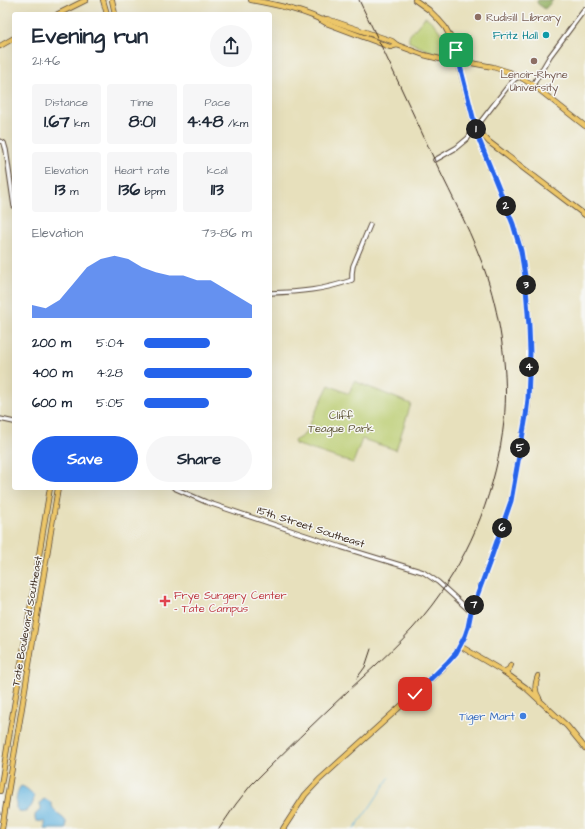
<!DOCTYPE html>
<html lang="en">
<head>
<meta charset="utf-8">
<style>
  :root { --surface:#fff; --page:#f6f6f7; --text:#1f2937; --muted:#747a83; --accent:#2563eb }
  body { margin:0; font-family:"Architects Daughter",sans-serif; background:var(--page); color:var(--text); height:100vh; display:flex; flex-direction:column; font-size:15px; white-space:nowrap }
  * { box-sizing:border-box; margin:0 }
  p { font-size:13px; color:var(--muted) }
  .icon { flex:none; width:22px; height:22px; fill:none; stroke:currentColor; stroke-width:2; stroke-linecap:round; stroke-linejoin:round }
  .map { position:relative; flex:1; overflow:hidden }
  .details { position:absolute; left:12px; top:12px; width:260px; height:478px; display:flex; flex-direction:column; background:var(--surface); border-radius:4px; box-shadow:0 4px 16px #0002 }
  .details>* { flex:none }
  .pin { position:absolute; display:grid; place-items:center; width:34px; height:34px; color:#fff; margin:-17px; border-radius:8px; box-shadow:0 2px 6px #0006 }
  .km { position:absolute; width:20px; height:20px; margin:-10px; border-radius:50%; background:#222; color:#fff; font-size:11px; line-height:20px; text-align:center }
  .round { display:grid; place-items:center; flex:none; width:42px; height:42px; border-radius:21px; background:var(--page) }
  .headline { display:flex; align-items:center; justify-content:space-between; height:68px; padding:0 20px }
  h1 { font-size:22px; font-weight:800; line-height:30px }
  .stats { display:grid; grid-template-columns:repeat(3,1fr); gap:6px; height:68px; padding:4px 20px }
  .stats div { display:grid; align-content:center; border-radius:4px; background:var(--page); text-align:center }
  .stats b { font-size:17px; font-weight:800 }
  .stats small { font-size:11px; font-weight:400 }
  .stats p { font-size:11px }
  .chart { height:112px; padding:8px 20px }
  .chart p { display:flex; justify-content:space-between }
  .chart svg { width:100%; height:72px; margin-top:4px; fill:var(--accent); opacity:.7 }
  .primary-button { display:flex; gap:8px; margin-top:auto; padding:8px 20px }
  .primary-button a { flex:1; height:46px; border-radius:24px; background:var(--accent); color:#fff; font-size:16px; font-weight:800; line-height:46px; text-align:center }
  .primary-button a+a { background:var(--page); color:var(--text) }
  ul { padding:0 20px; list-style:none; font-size:13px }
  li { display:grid; grid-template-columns:64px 48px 1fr; align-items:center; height:30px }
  li i { height:10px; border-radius:5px; background:var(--accent) }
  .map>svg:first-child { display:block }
  .green { fill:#bacc6f; stroke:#7a7b46 }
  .forest { fill:url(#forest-firs); stroke:#676d40 }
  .water { fill:#66b5e0; stroke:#50707f }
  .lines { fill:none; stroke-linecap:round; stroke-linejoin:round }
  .stream { stroke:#66b5e0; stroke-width:1 }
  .minor-casing { stroke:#554536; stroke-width:5.5 }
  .major-casing { stroke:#554536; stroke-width:6 }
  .minor { stroke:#fff; stroke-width:3.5 }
  .major { stroke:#ecc669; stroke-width:4.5 }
  .rail { stroke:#3b2a1e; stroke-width:1 }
  .route-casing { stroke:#fff; stroke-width:8 }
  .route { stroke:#2563eb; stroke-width:5 }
  .education-dot { fill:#8d6e63; stroke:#f6f6f2; stroke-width:1.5 }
  .culture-dot { fill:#0f9aa8; stroke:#f6f6f2; stroke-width:1.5 }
  .health-dot { fill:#e0444e; stroke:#f6f6f2; stroke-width:1.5 }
  .shop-dot { fill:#3f7fe0; stroke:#f6f6f2; stroke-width:1.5 }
  .labels { text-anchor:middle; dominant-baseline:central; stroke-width:3; stroke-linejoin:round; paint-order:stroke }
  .education-label { font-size:11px; fill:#785e54; stroke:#f6f6f2; text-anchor:start }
  .culture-label { font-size:11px; fill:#0d838f; stroke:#f6f6f2; text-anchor:end }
  .park-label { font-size:11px; fill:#5b5232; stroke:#f6f6f2 }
  .street-label { font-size:11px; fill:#3b2a1e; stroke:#f6f6f2 }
  .health-label { font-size:11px; fill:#be3a42; stroke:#f6f6f2; text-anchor:start }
  .shop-label { font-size:11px; fill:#366cbe; stroke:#f6f6f2; text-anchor:end }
</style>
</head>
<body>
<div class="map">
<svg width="585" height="829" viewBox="0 0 585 829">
  <defs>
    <pattern id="forest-firs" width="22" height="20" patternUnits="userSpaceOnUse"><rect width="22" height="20" fill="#93b062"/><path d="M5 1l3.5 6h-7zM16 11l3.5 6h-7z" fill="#798f50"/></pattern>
  </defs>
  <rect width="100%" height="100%" fill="#f6f6f2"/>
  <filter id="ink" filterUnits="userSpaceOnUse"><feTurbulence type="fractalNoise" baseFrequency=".025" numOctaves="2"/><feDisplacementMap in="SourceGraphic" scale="8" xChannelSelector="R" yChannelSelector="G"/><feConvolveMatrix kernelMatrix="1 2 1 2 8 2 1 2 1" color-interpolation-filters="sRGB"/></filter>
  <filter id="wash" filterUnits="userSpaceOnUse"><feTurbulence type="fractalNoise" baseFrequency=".012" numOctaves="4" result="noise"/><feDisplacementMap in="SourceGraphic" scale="16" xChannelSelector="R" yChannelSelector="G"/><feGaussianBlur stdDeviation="0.9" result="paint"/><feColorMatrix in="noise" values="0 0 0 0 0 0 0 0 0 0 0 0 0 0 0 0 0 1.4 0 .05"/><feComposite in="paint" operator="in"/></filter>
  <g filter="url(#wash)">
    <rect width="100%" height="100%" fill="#e7e0bc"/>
    <g class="green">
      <path d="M425,17C434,20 450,44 449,54C438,57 419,46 409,42V36Z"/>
      <polygon points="354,381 411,404 396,450 362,439 353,463 295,444 294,441 304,435 329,385 349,394"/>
    </g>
    <polygon class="forest" points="538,0 553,0 545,9 538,4 537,2"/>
    <g class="water">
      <path d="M21,786C26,787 31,792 34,796C34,806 28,813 19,811L16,808C16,801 16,791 21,786Z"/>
      <path d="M45,799C52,801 51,806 55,811C60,818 69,818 66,829H45V822L37,821L35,820V815C39,809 43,812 40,804C41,801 42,800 45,799Z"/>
    </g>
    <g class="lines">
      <polyline class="stream" points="354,829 370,807 389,778"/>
    </g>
  </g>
  <g filter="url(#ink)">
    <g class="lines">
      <defs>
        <g id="minor">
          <polyline points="533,85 550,56 585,9"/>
          <polyline points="0,141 4,143 6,150 14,206"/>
          <polyline points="435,160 456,148 468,138 509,85 515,79 520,77"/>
          <path d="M270,293C300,292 324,290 352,280V273L353,266L370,225"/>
          <polyline points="0,419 14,422"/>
          <polyline points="174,488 206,502 341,547 423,572 438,582 471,612"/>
        </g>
        <g id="major">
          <polyline points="103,0 107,14"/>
          <polyline points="112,0 115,14"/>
          <path d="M251,0C272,4 309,11 326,23L390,47L397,45L424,55L444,60L466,62L493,67L509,72L520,77L533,85L585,126"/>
          <polyline points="58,14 86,0"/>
          <polyline points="321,20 327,19 392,41 397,45"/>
          <polyline points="0,46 14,38"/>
          <polyline points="476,128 489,142 585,215"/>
          <polyline points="460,646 504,672 525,687 567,726 585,748"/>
          <polyline points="504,672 509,669 511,665"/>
          <path d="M538,676C535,684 534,690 539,698"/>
          <polyline points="0,791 33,592 50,488"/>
          <polyline points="2,829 58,488"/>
          <polyline points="283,829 305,795 319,780 443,668 456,653 465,636 468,627 471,612 499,536 511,501 528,405 530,353 529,326 525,276 519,242 513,224 478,137 453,42 445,27 438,19 429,10 415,0"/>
        </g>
      </defs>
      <use href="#minor" class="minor-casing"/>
      <use href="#major" class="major-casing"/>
      <use href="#minor" class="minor"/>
      <use href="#major" class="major"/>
      <g class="rail">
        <polyline points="357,678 365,667 371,649"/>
        <path d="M219,829L236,804L251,785C283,753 316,721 349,690C378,663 408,637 432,605C472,552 497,487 504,421C509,376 501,320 487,277C474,237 453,199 435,161C410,107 385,53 359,0"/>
      </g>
    </g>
  </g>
  <g class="lines" filter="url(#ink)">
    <defs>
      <polyline id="route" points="415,694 448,662 456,653 465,636 468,627 471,612 490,561 511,501 526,416 528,399 530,353 529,326 525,276 521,251 513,224 478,137 456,50"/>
    </defs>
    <use href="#route" class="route-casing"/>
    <use href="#route" class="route"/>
  </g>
  <g class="education-dot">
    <circle cx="478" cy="17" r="4"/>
    <circle cx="534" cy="61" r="4"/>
  </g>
  <circle class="culture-dot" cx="546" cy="35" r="4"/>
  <path class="health-dot" d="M163 595h4v4h4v4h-4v4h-4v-4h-4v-4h4z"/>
  <circle class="shop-dot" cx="523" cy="716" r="4"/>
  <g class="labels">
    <g class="education-label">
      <text x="486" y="17">Rudisill Library</text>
      <text x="534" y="74" text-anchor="middle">Lenoir-Rhyne<tspan x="534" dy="13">University</tspan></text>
    </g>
    <g class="culture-label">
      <text x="538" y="35">Fritz Hall</text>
    </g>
    <g class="park-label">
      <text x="341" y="415">Cliff<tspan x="341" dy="13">Teague Park</tspan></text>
    </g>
    <g class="street-label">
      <text transform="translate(311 527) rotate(18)">15th Street Southeast</text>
      <text transform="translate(27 621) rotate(-80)">Tate Boulevard Southeast</text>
    </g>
    <g class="health-label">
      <text x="174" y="595">Frye Surgery Center<tspan x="174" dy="13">- Tate Campus</tspan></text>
    </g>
    <g class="shop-label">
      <text x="515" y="716">Tiger Mart</text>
    </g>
  </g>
</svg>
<div class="pin" style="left:456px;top:50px;background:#1e9e55"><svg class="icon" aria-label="arrive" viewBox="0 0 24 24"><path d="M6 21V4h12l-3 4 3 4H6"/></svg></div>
<div class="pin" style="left:415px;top:694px;background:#d93025"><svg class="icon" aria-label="check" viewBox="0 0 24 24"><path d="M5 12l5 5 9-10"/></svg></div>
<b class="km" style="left:476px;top:129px">1</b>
<b class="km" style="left:506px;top:206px">2</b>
<b class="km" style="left:526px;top:285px">3</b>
<b class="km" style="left:529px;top:367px">4</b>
<b class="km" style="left:520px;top:448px">5</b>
<b class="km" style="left:502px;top:528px">6</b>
<b class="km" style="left:474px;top:605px">7</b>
<section class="details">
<div class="headline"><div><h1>Evening run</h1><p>21:46</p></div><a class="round"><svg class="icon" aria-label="share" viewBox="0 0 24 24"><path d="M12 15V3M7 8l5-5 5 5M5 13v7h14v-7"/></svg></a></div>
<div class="stats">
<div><p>Distance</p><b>1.67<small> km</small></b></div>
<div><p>Time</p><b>8:01</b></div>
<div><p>Pace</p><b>4:48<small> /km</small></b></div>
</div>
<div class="stats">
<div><p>Elevation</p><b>13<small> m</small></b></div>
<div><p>Heart rate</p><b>136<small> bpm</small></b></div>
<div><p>kcal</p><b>113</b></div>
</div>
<div class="chart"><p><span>Elevation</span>73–86 m</p>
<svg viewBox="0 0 160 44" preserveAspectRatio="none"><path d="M0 44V36L10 38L20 33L30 23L40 13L50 8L60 6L70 8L80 13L90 16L100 18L110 18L120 21L130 21L140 26L150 31L160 36V44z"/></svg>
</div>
<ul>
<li><b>200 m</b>5:04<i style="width:61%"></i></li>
<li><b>400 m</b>4:28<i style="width:100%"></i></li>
<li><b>600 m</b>5:05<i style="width:60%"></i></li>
</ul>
<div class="primary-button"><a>Save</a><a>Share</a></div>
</section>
</div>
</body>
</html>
